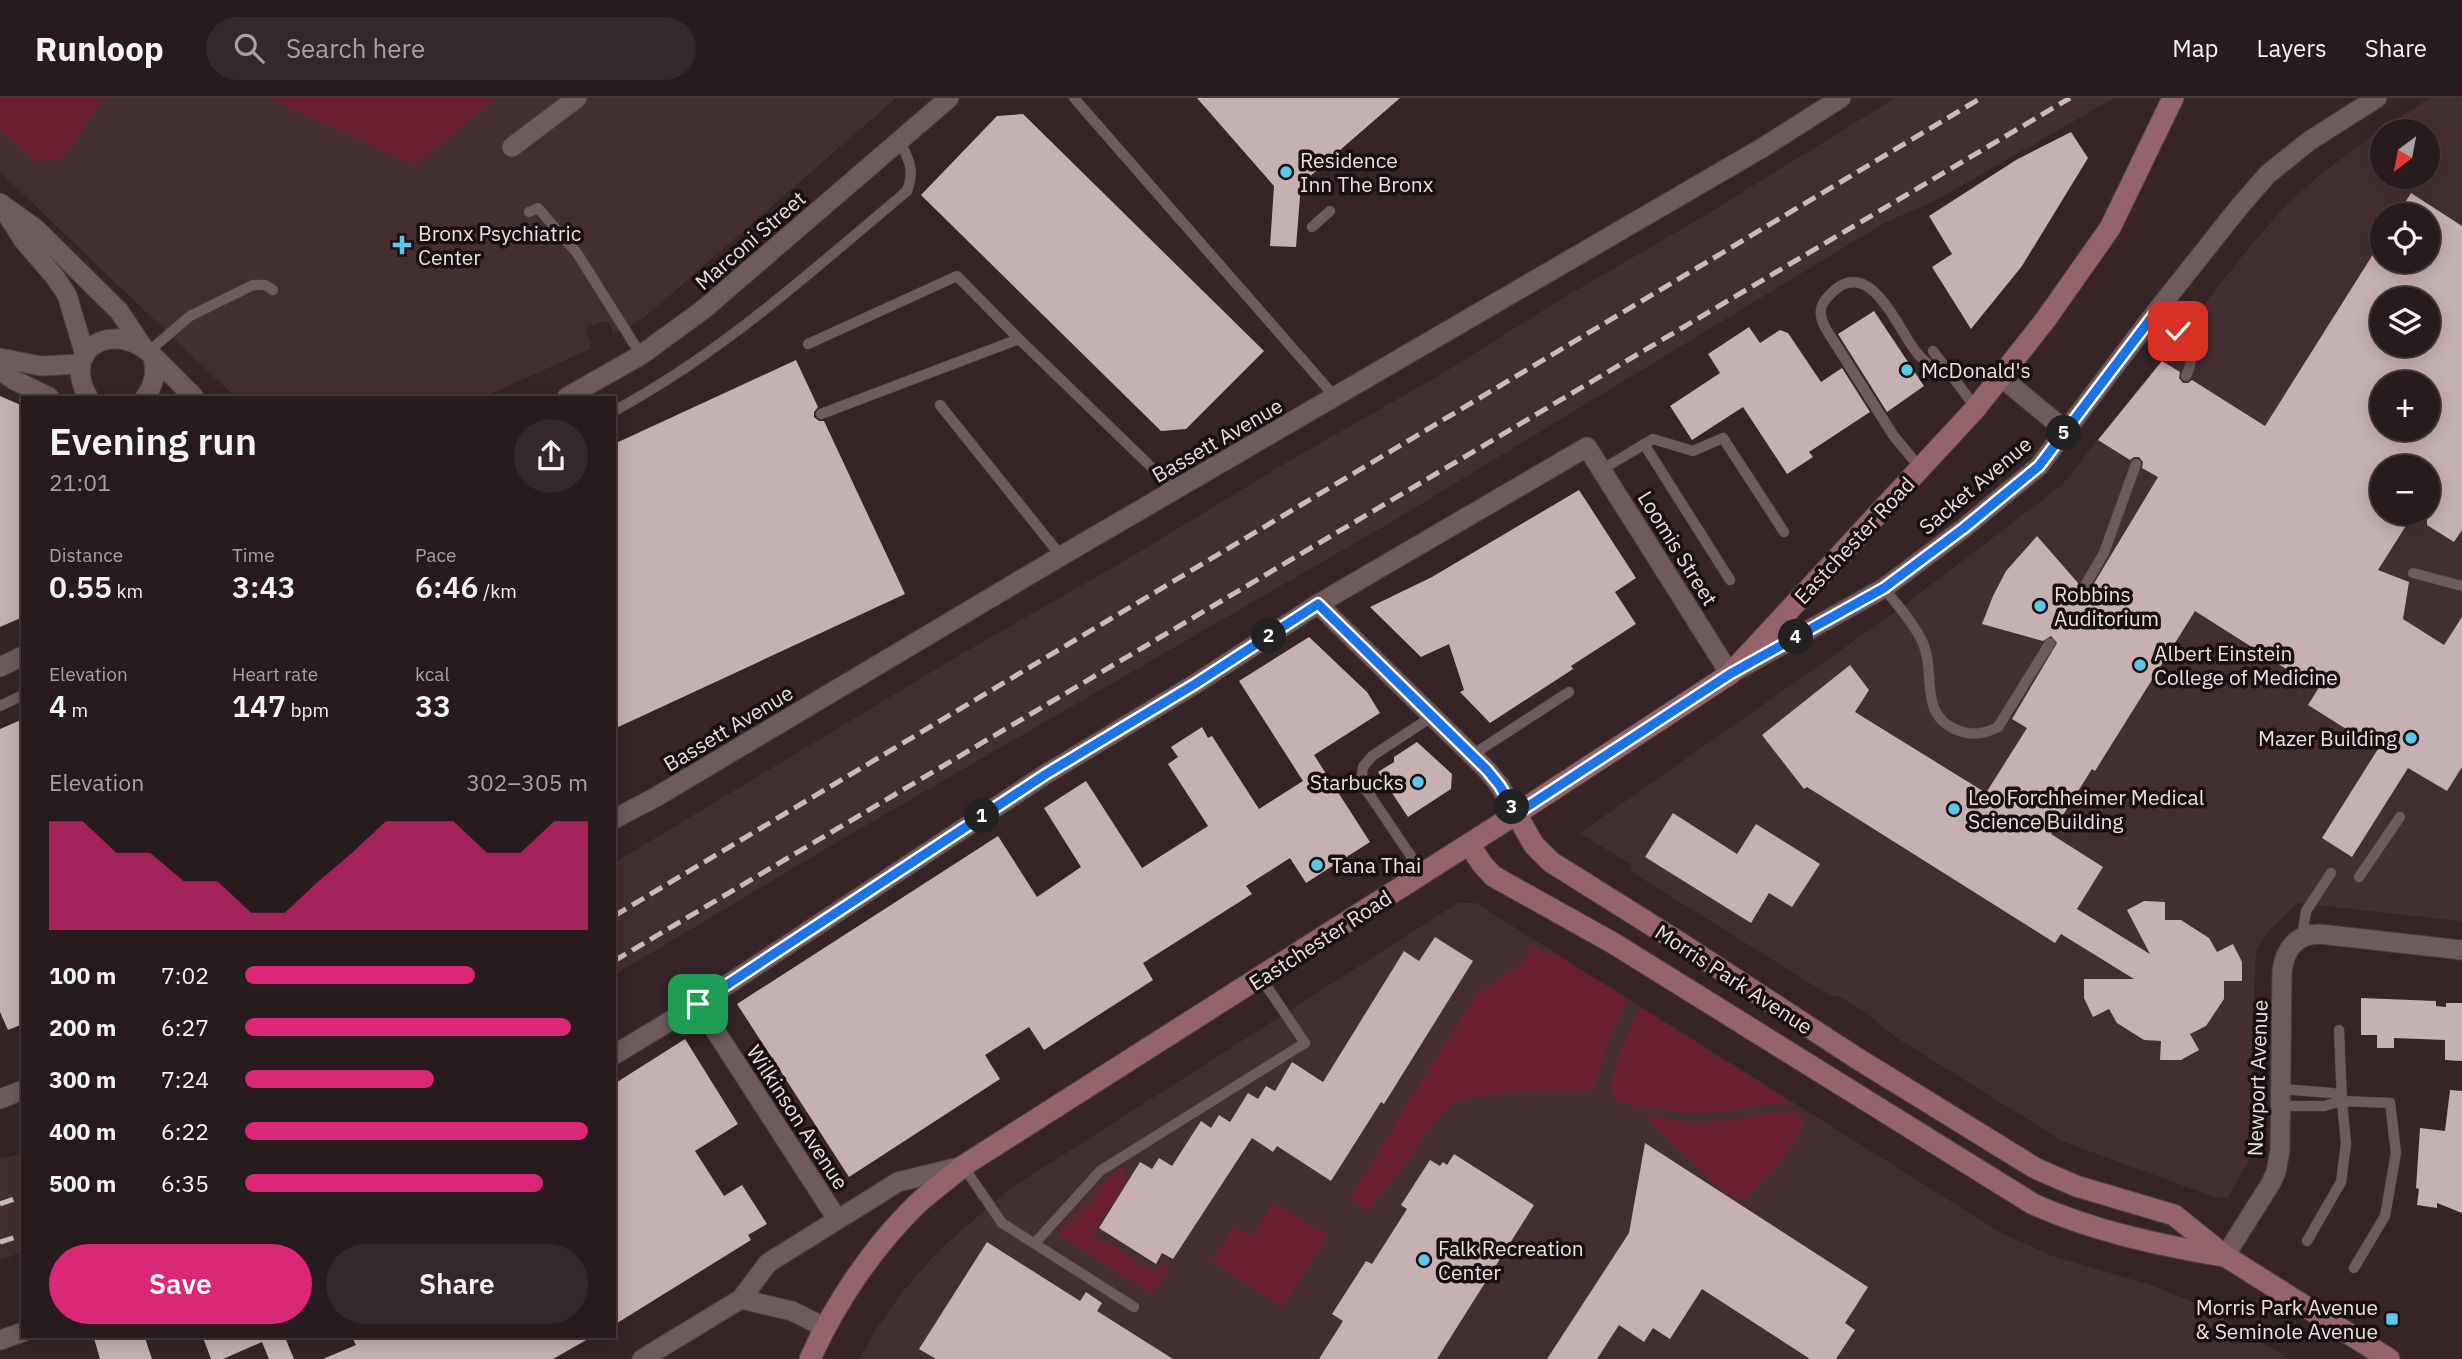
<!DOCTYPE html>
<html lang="en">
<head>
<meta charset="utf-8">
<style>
  :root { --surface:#281b1d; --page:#34282a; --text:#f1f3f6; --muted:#a5a1a4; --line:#44393b; --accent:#db2777 }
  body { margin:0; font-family:"IBM Plex Sans",sans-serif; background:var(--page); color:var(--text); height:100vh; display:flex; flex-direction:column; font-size:26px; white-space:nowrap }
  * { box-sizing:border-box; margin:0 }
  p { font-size:23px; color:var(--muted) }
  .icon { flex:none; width:38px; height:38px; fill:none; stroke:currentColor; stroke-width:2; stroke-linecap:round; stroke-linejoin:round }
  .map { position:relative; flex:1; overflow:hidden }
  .side { position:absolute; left:21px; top:298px; width:595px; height:942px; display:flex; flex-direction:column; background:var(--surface); border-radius:0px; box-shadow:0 4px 18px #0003,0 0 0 2px var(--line) }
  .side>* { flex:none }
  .needle { width:46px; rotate:212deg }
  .fabs { position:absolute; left:2370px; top:21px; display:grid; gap:14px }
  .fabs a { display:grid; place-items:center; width:70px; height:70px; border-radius:50%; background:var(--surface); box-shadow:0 4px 18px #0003,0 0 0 2px var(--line); font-size:35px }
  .pin { position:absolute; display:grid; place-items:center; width:60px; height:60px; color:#fff; margin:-30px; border-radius:14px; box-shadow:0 4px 10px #0006 }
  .km { position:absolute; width:35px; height:35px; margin:-18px; border-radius:50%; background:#222; color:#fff; font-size:19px; line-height:35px; text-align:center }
  .round { display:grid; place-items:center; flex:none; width:74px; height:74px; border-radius:37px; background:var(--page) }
  .head { display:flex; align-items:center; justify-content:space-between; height:119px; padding:0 28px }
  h1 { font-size:38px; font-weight:600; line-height:52px }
  .stats { display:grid; grid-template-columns:repeat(3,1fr); gap:10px; height:119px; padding:7px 28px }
  .stats div { display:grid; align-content:center }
  .stats b { font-size:30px; font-weight:600 }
  .stats small { font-size:19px; font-weight:400 }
  .stats p { font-size:19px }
  .chart { height:196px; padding:14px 28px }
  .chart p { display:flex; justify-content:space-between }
  .chart svg { width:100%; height:126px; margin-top:7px; fill:var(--accent); opacity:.7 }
  .primary-button { display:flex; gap:14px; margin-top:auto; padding:14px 28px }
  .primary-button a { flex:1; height:80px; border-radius:42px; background:var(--accent); color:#fff; font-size:28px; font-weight:600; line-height:80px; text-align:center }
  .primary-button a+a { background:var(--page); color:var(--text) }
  ul { padding:0 28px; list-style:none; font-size:23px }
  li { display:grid; grid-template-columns:112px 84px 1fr; align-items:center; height:52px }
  li i { height:18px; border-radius:9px; background:var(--accent) }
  header { display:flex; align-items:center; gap:42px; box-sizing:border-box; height:98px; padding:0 35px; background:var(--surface); border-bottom:2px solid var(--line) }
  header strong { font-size:33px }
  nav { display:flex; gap:38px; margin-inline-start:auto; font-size:24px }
  .search { width:490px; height:63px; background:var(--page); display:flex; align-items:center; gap:18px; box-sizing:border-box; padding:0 24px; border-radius:38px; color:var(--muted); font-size:26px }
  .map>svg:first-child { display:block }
  .built { fill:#452e31; fill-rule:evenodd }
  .green { fill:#6a1f31 }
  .building { fill:#c7b0b2; fill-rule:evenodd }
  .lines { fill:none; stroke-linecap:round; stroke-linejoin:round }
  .service-casing { stroke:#4e3f42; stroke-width:11 }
  .minor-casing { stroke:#4e3f42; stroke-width:21 }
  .secondary-casing { stroke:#4e3f42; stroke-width:23 }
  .service { stroke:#6f5b5d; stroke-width:10 }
  .minor { stroke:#6f5b5d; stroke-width:19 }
  .secondary { stroke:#94636b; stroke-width:21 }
  .rail { stroke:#c8bbbd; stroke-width:5; stroke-dasharray:14 7; stroke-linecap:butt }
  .route-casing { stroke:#fff; stroke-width:14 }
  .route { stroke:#1a73e8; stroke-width:9 }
  .poi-dot { fill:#5cc7e7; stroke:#181011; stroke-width:2.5 }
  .labels { text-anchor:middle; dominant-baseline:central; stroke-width:7; stroke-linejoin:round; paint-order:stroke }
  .poi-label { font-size:21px; fill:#ebdfe0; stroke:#181011; text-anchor:start }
  .street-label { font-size:21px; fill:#ebdfe0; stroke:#181011 }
</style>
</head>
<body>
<header>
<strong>Runloop</strong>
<div class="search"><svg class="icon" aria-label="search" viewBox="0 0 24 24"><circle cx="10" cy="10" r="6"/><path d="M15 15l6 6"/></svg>Search here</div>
<nav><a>Map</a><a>Layers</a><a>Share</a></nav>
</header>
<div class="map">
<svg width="2462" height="1261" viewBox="0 0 2462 1261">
  <rect width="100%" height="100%" fill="#362427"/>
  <g class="built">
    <polygon points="0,0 896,0 645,219 629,229 612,236 611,227 605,223 588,228 586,236 591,245 590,251 484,299 235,299 0,74"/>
    <polygon points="1895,0 2114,0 1935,103 1886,124 1388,426 856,733 614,877 614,765 958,558 1131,459 1294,360 1440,277 1558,203 1704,118"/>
    <path d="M2430,0H2462V823L2298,805L2269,832L2258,850L2255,861L2251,1059L2228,1099L2217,1100L2064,1044L1897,940L1866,915L1837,897L1832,899L1630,773L1633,768L1580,735L1891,517L2062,387L2251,147L2286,107L2323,74L2390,25ZM2382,33H2427V79H2382ZM2382,117H2427V163H2382ZM2382,201H2427V247H2382ZM2382,285H2427V331H2382ZM2382,369H2427V415H2382Z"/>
    <polygon points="1458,805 1476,805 1998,1133 2052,1158 2151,1187 2203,1208 2289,1261 859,1261 875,1233 900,1197 938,1153 1008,1092"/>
    <polygon points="23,1055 23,1154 0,1162 0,1061"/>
  </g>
  <g class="green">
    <polygon points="0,0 104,0 64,59 38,64 0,32"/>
    <polygon points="269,0 497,0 413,67"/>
    <path d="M1533,848L1549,858L1552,854L1628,901L1606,948L1594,993C1566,992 1478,991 1456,1005C1437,1016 1427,1036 1414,1054C1399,1074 1384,1093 1368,1113L1350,1101L1423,980L1476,897L1520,867Z"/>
    <path d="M1641,910L1790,1004L1724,1013L1693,1015L1633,1008L1617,1002L1610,991C1616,961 1626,936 1641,910Z"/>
    <polygon points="1798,1013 1804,1027 1776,1071 1742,1104 1716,1087 1648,1021 1650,1018 1655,1018 1695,1026"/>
    <path d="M1127,1067L1123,1077L1128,1080L1093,1136L1155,1174L1162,1164L1171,1169L1152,1196L1057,1136C1066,1126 1077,1117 1086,1107C1100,1092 1107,1076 1127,1067Z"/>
    <polygon points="1273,1105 1328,1137 1283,1209 1212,1164 1234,1128 1252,1139"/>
  </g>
  <g class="building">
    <polygon points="1197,0 1400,0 1301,86 1296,149 1270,148 1274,88"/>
    <polygon points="1023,16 1264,253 1186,331 1161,333 921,97 997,18"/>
    <polygon points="2071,34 2088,60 2022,168 1971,231 1932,169 1952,156 1929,118 2016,62"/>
    <path d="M2411,95L2462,128V432L2454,444L2427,427V369H2382V415H2414L2378,472L2409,484L2403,521L2444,547L2462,519V669L2447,693L2408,670L2352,759L2322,740L2378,651L2308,607L2318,591L2195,513L2095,673L2092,671L2051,736L2103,769L2077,811L2150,856L2127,812L2144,803L2165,804V822H2181L2209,840L2217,854L2233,846L2242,864V883H2224V901L2206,928L2190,936L2199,952L2181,962H2160L2161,943L2144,942L2117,925L2109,911L2093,919L2084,900V881H2134L2061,836L2055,845L1807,689L1804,691L1762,637L1850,567L1869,592L1855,614L1986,695L2027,630L2012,621L2057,545L2051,538L2043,543L1982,526L1993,498L2006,473L2037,438L2078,485L2077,495L2082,498L2087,497L2158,379L2142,370L2143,364L2139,359H2134L2130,362L2098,342L2162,263L2180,274L2179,280L2183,285H2188L2192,282L2265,328L2382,142V163H2427V117H2397ZM2382,201H2427V247H2382ZM2382,285H2427V331H2382Z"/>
    <polygon points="1874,213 1924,288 1887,314 1838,236"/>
    <polygon points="1749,229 1760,245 1780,232 1788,235 1821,284 1842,270 1870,314 1809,354 1813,359 1787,376 1743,309 1692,342 1670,308 1720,275 1708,256"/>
    <polygon points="796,262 818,309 814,314 814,319 819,323 824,323 905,496 614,631 614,346"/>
    <polygon points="0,298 23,308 23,519 0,529"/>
    <polygon points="1579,392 1636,480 1615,494 1636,526 1571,568 1573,571 1490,625 1460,594 1464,592 1449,546 1421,559 1370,509 1432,479"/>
    <polygon points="1309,539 1367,594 1380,615 1314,657 1370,744 1306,785 1290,760 1246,788 1252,796 1143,865 1153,882 1044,952 1029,929 985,957 1000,981 849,1079 737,906 998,738 1037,799 1081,769 1044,710 1086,683 1142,770 1208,728 1168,666 1178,659 1171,649 1202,629 1208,640 1212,638 1259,711 1303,683 1239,583"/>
    <polygon points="23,621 23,926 8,932 0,914 0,631"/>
    <polygon points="1417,644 1452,676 1451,691 1408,719 1378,674 1394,664 1394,659"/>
    <polygon points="1673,715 1737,756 1756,726 1820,766 1792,809 1769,795 1751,825 1645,759"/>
    <polygon points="1435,839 1473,863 1384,1006 1381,1004 1331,1083 1277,1048 1273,1054 1252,1040 1173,1161 1162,1155 1156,1166 1099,1130 1140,1064 1152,1071 1159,1060 1172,1068 1201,1023 1211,1030 1219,1017 1230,1024 1248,995 1258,1001 1266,988 1275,993 1292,964 1323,984 1404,853 1419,863"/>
    <polygon points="2361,900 2436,903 2436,908 2446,909 2446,905 2462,905 2462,963 2445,962 2445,942 2394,940 2394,950 2377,950 2377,937 2361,937"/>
    <polygon points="685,941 738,1026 695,1053 724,1098 742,1087 767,1126 748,1137 751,1142 614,1227 614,986"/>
    <polygon points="2450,992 2462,993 2462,1115 2437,1105 2437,1110 2417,1107 2419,1091 2416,1090 2420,1030 2445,1033"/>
    <polygon points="1645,1045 1868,1189 1845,1225 1855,1232 1836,1261 1810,1261 1702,1191 1670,1241 1653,1230 1644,1244 1619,1227 1597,1261 1547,1261 1629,1135"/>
    <polygon points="1454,1056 1534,1107 1437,1261 1319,1261 1343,1223 1332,1216 1366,1163 1372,1166 1407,1111 1401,1107 1430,1062 1440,1068 1443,1064 1447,1067"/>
    <polygon points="987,1144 1080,1203 1086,1194 1102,1205 1097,1213 1173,1261 936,1261 919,1251"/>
    <polygon points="103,1237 144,1237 152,1261 100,1261 94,1240"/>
    <polygon points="202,1237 284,1237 294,1261 269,1261 262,1244 223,1261 211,1261"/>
    <polygon points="351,1237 595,1237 553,1261 323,1261 356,1247"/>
  </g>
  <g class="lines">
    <defs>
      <g id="service">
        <polyline points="1074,0 1336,300"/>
        <polyline points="529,114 538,110 577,155 641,257"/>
        <polyline points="1312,129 1330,113"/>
        <path d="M2155,215C2180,234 2202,244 2186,278"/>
        <polyline points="808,246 957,178 1019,241"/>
        <polyline points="1933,253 1976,310"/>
        <polyline points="148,254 190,218 253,187 265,187 273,192"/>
        <polyline points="940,307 1061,458"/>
        <path d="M614,313C722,255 814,171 907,93C915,71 909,63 900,43"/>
        <polyline points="821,316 1019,241 1175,392"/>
        <polyline points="1644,346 1730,482"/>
        <path d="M1921,371L1893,337L1826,231C1820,220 1818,211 1826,201C1868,150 1896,229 1917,255C1923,262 1930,268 1937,274L1947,271"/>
        <polyline points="1601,372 1653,341 1693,353 1723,340 1784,434"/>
        <polyline points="2413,475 2462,488"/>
        <path d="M1884,490C1897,507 1913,524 1922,543C1937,574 1917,616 1957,632C1973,638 1984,636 1998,629L2050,545"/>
        <polyline points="2083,491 2104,455 2136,366"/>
        <polyline points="0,608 23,597"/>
        <polyline points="1472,657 1569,594"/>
        <polyline points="1423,776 1361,684 1363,669 1372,658 1433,618"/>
        <polyline points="2359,779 2400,719"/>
        <polyline points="2302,838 2306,813 2331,775"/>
        <polyline points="2339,932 2342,1003 2390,1005 2396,1055 2385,1118 2354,1170"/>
        <polyline points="2281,991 2333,995 2342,1003 2324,1008 2281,1008"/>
        <polyline points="963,1068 1002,1125 1134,1209"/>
        <polyline points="2307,1143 2341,1084 2346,1046 2342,1003"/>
        <polyline points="1035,1145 1100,1073 1305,945 1261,880"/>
      </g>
      <g id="minor">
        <polyline points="512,49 577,0"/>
        <polyline points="0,105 36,131 119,213 143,249"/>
        <polyline points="6,115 24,143 55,179 67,197 85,257"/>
        <polyline points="153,258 194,299"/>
        <polyline points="0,260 41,268 81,266"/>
        <polyline points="0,272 14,282 49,299"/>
        <polyline points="2001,279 2066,333"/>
        <path d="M88,299C60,249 115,221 153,258C156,275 155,286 145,299"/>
        <polyline points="567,299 641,257 704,211 949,0"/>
        <polyline points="1318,506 1487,672 1500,688 1516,716"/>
        <polyline points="0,569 23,558"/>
        <polyline points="614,721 656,699 1061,458 1762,50 1841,0"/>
        <polyline points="698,906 837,1121"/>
        <polyline points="614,957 698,906 1046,676 1195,586 1318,506 1587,349 1730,576 1884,490 1964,430 2039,368 2155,215 2240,108 2268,76 2309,43 2377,0"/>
        <polyline points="0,1001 23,992"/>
        <path d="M2225,1158L2271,1085L2276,1074L2280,1052L2282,873C2285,851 2296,836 2320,836L2462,852"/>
        <polyline points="741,1201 792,1213 824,1229"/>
        <polyline points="0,1242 23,1234"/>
        <polyline points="642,1261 741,1201 768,1165 898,1084 963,1068"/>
      </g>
      <g id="secondary">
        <polyline points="1516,716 1534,747 1551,764 1677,843 1855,959 2035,1070 2076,1088 2174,1117 2225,1158 2389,1261"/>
        <path d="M1469,746L1482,766L1493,778L1613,845L2033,1106C2093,1133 2159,1147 2223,1158"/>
        <path d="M810,1261C835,1205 873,1149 917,1106C931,1093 948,1081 963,1068L1516,716L1730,576L1976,310L2046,221L2110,130L2173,0"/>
      </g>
    </defs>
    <use href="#service" class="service-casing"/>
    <use href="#minor" class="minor-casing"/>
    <use href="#secondary" class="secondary-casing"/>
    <use href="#service" class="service"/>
    <use href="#minor" class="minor"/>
    <use href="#secondary" class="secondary"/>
    <g class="rail">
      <polyline points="614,818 1981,0"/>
      <polyline points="614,863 2070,0"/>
      <polyline points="0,1106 23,1098"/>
      <polyline points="0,1144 23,1137"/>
    </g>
  </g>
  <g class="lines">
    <defs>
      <polyline id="route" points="698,906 1046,676 1195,586 1318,506 1487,672 1500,688 1516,716 1730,576 1884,490 1964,430 2039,368 2155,215 2178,233"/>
    </defs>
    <use href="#route" class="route-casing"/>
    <use href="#route" class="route"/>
  </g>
  <g class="poi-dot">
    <circle cx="1286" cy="74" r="7"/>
    <path d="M398.5 136.5h7v7h7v7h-7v7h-7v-7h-7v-7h7z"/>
    <circle cx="1907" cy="272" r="7"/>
    <circle cx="2040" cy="508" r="7"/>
    <circle cx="2140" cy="567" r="7"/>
    <circle cx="2411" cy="640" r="7"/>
    <circle cx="1418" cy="684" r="7"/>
    <circle cx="1954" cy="711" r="7"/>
    <circle cx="1317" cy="767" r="7"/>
    <circle cx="1424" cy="1162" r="7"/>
    <rect x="2385" y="1214" width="14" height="14" rx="3.5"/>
  </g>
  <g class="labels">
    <g class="poi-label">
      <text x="1300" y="62">Residence<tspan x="1300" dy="24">Inn The Bronx</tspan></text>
      <text x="418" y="135">Bronx Psychiatric<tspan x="418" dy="24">Center</tspan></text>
      <text x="1921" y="272">McDonald's</text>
      <text x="2054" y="496">Robbins<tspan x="2054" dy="24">Auditorium</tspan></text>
      <text x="2154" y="555">Albert Einstein<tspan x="2154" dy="24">College of Medicine</tspan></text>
      <text x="2397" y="640" text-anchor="end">Mazer Building</text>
      <text x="1404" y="684" text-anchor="end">Starbucks</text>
      <text x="1968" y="699">Leo Forchheimer Medical<tspan x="1968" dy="24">Science Building</tspan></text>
      <text x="1331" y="767">Tana Thai</text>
      <text x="1438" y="1150">Falk Recreation<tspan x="1438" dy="24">Center</tspan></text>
      <text x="2378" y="1209" text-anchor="end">Morris Park Avenue<tspan x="2378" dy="24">&amp; Seminole Avenue</tspan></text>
    </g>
    <g class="street-label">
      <text transform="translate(750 142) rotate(-41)">Marconi Street</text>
      <text transform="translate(1217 342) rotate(-30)">Bassett Avenue</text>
      <text transform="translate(1975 387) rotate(-40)">Sacket Avenue</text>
      <text transform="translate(1854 442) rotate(-47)">Eastchester Road</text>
      <text transform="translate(1678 450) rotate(58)">Loomis Street</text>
      <text transform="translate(728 630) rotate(-31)">Bassett Avenue</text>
      <text transform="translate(1320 842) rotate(-33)">Eastchester Road</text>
      <text transform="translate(1734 881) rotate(33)">Morris Park Avenue</text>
      <text transform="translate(2257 980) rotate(-88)">Newport Avenue</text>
      <text transform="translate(798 1019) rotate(57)">Wilkinson Avenue</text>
    </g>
  </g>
</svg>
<div class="fabs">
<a><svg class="needle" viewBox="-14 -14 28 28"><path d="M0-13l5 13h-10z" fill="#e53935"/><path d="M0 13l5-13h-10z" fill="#a5a1a4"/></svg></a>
<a><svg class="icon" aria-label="locate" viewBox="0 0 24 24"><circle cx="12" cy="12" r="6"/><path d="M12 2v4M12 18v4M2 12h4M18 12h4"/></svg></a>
<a><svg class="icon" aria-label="layers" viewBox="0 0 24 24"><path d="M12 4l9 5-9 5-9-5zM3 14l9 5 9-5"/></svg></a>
<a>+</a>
<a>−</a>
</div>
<div class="pin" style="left:698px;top:906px;background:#1e9e55"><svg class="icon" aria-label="arrive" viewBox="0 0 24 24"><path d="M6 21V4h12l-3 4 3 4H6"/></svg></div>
<div class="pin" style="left:2178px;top:233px;background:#d93025"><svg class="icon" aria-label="check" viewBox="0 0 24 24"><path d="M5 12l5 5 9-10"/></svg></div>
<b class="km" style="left:982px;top:718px">1</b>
<b class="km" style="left:1269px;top:538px">2</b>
<b class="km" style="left:1512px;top:709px">3</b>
<b class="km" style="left:1796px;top:539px">4</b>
<b class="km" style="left:2064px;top:335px">5</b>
<section class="side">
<div class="head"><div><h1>Evening run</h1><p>21:01</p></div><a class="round"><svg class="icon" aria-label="share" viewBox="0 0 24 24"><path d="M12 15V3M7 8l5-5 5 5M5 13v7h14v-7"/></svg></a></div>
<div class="stats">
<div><p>Distance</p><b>0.55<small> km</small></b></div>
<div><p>Time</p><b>3:43</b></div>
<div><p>Pace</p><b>6:46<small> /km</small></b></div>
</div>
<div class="stats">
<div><p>Elevation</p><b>4<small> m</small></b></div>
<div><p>Heart rate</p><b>147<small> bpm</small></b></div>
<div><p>kcal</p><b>33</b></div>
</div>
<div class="chart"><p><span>Elevation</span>302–305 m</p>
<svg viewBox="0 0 160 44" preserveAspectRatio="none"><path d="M0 44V6L10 6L20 17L30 17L40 27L50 27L60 38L70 38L80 27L90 17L100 6L110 6L120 6L130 17L140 17L150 6L160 6V44z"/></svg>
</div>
<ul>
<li><b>100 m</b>7:02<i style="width:67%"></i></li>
<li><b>200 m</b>6:27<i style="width:95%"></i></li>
<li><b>300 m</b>7:24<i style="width:55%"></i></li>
<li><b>400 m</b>6:22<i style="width:100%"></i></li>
<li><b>500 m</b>6:35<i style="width:87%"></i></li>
</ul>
<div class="primary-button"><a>Save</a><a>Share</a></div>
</section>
</div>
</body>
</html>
